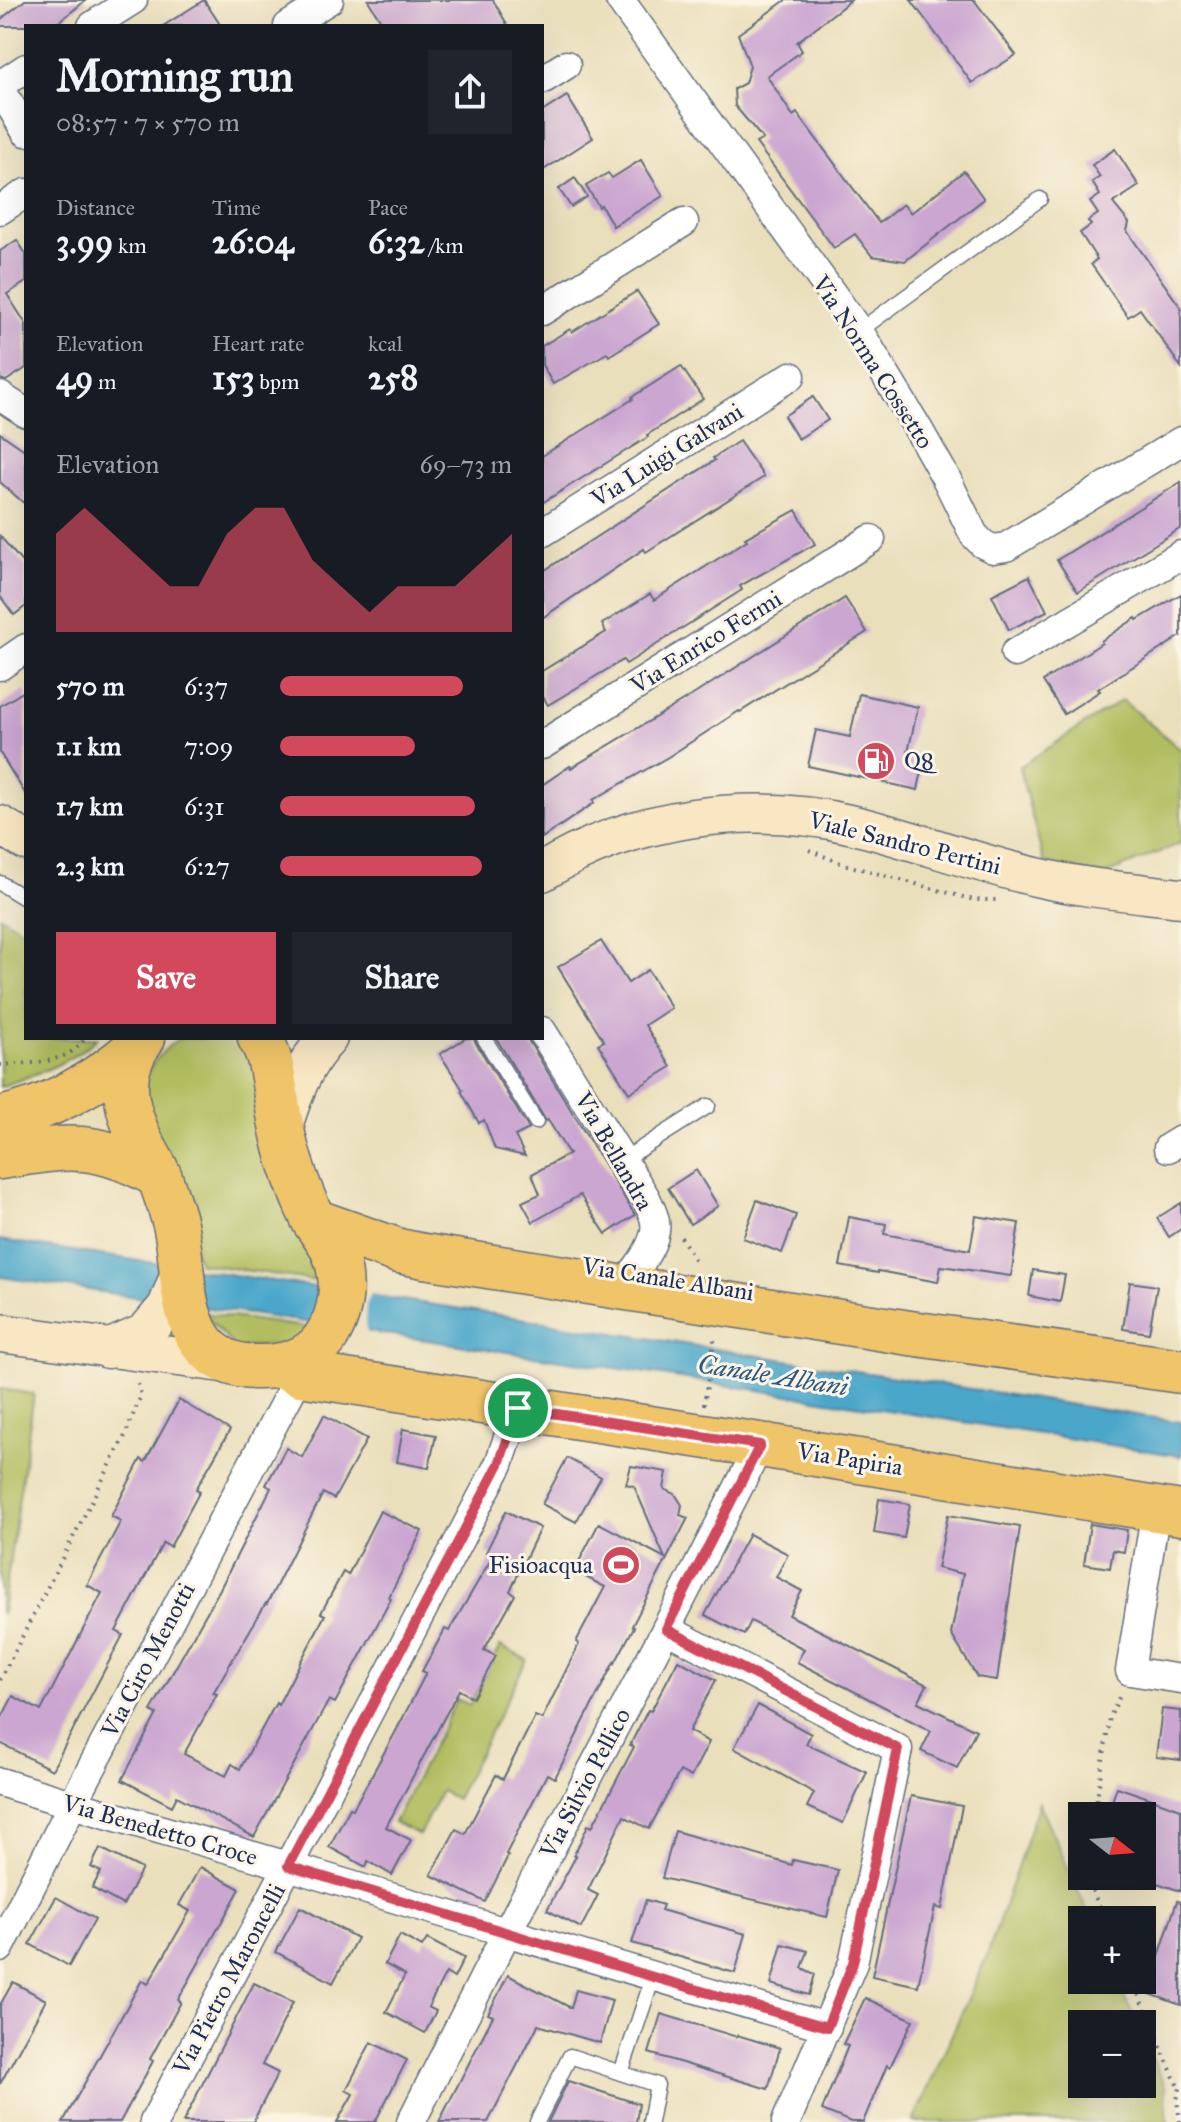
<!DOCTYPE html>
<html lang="en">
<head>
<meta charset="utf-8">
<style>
  :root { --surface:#171b24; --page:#20242c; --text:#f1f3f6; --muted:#9ea1a6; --accent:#d1495b }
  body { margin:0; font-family:"IM FELL Great Primer",serif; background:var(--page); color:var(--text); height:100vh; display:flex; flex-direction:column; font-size:30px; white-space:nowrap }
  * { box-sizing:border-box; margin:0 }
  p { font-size:26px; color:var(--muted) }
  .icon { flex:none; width:44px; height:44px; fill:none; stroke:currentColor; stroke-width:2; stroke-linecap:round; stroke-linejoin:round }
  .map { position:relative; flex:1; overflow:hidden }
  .details { position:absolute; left:24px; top:24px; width:520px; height:1016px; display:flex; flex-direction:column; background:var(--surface); border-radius:0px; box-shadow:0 8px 32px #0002 }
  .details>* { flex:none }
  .needle { width:52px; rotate:107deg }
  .tools { position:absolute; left:1068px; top:1802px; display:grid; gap:16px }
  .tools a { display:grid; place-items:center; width:88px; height:88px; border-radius:0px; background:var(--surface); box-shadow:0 8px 32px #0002; font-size:40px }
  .pin { position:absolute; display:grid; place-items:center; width:68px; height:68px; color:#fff; margin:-34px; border:4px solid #fff; border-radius:50%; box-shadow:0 2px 8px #0007 }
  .round { display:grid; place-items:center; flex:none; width:84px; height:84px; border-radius:0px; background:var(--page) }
  .headline { display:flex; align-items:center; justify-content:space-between; height:136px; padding:0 32px }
  h1 { font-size:44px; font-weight:800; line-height:60px }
  .figures { display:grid; grid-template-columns:repeat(3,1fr); gap:12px; height:136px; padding:8px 32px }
  .figures div { display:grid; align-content:center }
  .figures b { font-size:34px; font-weight:800 }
  .figures small { font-size:22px; font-weight:400 }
  .figures p { font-size:22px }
  .chart { height:224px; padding:16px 32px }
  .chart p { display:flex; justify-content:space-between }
  .chart svg { width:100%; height:144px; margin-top:8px; fill:var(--accent); opacity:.7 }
  .cta { display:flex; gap:16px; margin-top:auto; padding:16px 32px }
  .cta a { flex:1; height:92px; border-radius:0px; background:var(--accent); color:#fff; font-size:32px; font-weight:800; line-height:92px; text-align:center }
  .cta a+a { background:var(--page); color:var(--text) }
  ul { padding:0 32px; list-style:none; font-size:26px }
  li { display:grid; grid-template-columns:128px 96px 1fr; align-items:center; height:60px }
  li i { height:20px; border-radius:10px; background:var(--accent) }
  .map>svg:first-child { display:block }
  .green { fill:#b1bd5f; stroke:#66765e; stroke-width:2 }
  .water { fill:#4ba7ca; stroke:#336b94; stroke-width:2 }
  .pier { fill:#eadfbb }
  .building { fill:#cba6d1 }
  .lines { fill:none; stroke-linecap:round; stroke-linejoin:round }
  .lane-casing { stroke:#636d7f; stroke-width:17 }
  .street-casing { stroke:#636d7f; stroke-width:31 }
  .secondary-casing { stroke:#636d7f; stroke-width:41 }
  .primary-casing { stroke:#636d7f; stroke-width:47 }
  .highway-casing { stroke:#636d7f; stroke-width:47 }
  .path { stroke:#636d7f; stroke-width:4; stroke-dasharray:2 6; stroke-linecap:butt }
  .lane { stroke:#fff; stroke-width:14 }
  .street { stroke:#fff; stroke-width:28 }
  .secondary { stroke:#f9e7c3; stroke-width:38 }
  .primary { stroke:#f0c469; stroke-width:44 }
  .highway { stroke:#f0c469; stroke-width:44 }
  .route-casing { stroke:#fff; stroke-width:16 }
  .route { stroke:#d1495b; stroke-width:10 }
  .labels { text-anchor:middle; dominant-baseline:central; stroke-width:6; stroke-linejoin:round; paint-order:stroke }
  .street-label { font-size:24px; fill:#1b2f5e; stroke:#fcf5e5 }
  .poi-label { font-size:24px; fill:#1b2f5e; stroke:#fcf5e5; text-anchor:start }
  .water-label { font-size:26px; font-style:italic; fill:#2c5984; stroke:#fcf5e5 }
</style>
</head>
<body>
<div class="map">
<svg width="1181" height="2122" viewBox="0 0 1181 2122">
  <rect width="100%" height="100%" fill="#fcf5e5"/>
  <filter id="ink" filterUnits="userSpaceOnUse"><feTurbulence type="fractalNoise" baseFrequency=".0125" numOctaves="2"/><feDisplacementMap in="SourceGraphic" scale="16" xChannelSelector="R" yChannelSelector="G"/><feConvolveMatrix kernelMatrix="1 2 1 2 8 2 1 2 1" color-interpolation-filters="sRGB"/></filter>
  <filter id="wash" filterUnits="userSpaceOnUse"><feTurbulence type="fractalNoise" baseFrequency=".006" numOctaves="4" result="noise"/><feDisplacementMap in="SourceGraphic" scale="32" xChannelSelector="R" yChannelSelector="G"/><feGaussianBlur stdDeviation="1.8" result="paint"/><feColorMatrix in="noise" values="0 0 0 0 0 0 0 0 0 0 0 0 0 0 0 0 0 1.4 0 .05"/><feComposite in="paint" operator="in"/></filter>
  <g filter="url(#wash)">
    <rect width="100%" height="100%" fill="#eadfbb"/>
    <g class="green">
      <polygon points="1122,700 1181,750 1181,843 1102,876 1044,862 1019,767"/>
      <path d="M0,916L26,932V1038H97C70,1064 35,1074 0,1087Z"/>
      <path d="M180,1038H233L247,1048L329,1283L199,1263L141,1084C152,1064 161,1050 180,1038Z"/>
      <polygon points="203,1313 318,1329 306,1342 235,1348"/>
      <polygon points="0,1389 34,1394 2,1613 0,1612"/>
      <polygon points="500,1646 527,1660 456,1799 441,1791 419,1835 394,1822 457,1699 470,1705"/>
      <polygon points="1039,1803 1091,1920 1082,1920 1082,1980 1117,1980 1137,2024 1082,2024 1082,2084 1142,2084 1142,2035 1165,2087 1168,2122 913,2122 987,1956"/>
    </g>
    <polygon class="water" points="0,1240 462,1309 1181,1422 1181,1456 642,1372 0,1277"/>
    <polygon class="pier" points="321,1284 372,1292 366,1305 365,1325 368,1336 312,1327 317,1320"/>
    <g id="blocks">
      <g class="building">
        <polygon points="25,0 86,0 54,26 0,26 0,20"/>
        <polygon points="204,0 221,26 163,26"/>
        <polygon points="368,0 493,0 508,26 384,26"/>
        <polygon points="786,0 851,0 797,42 802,51 767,76 793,116 797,113 879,223 903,204 911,213 964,171 984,199 905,261 872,256 855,234 834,248 756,143 763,139 735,106 734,89 745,83 750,66 738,34"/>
        <polygon points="911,0 974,0 1016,55 972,83"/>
        <polygon points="567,96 593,138 542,171 542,112"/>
        <polygon points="1115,149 1139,186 1113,203 1129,223 1127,231 1181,308 1181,367 1140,309 1128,317 1091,264 1097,259 1080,233 1091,225 1088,221 1098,214 1090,202 1100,195 1092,182 1100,177 1092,165"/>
        <polygon points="641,160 663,196 613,226 601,205 599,207 586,186 608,173 612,178"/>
        <polygon points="575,178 587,197 571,207 559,189"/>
        <polygon points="17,240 26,254 26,282 7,294 26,324 26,368 6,381 0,379 0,251"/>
        <polygon points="637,291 659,324 609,356 607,353 553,384 542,365 542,346 570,329 572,332"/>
        <polygon points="681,366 703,399 647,435 648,437 542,503 542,456 633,399 632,397"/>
        <polygon points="813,397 828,420 798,439 784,416"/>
        <polygon points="0,433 26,451 26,505 0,482"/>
        <polygon points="739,441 764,477 646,552 644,549 542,618 542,572 715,460 713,458"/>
        <polygon points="1181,482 1181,528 1078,592 1057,560"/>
        <polygon points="796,510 815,544 740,586 742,590 626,664 623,660 548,705 542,695 542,671 606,632 602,624 650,594 654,600 747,540 745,538"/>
        <polygon points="0,536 26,567 26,606 14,615 0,596"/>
        <polygon points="1029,576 1047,611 1009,630 992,595"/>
        <polygon points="1181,594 1181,636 1098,689 1100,691 1064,714 1043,681 1102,643 1101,641 1136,618 1137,620"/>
        <polygon points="845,598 867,632 740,712 739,711 668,757 593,800 594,803 542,838 542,785 570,766 571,768 696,693"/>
        <polygon points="26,690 26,795 0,753 0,706"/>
        <polygon points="859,694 918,707 908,752 925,756 918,790 808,766 816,730 850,737"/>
        <polygon points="601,941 628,983 648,970 671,1008 645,1025 671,1067 629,1093 598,1044 604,1041 558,967"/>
        <polygon points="466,1038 474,1038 476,1043 529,1129 515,1136 525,1156 495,1149 484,1120 479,1123 461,1091 463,1090 440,1054"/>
        <polygon points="496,1038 527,1038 635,1215 606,1234 580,1195 533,1222 522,1202 540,1194 532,1174 569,1154 548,1120 546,1121"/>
        <polygon points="696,1170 718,1206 690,1224 668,1188"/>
        <polygon points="757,1200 796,1215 782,1253 743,1238"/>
        <polygon points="1181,1203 1181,1229 1169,1237 1157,1218"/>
        <polygon points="976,1216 1019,1223 1011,1276 941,1266 938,1282 878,1271 878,1273 840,1266 849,1217 886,1224 884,1234 970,1250"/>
        <polygon points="1033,1270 1065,1275 1060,1302 1029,1296"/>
        <polygon points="1130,1282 1157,1286 1149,1333 1123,1329"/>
        <polygon points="179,1400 230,1430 196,1489 200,1491 170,1547 163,1543 116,1631 123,1635 52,1770 0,1743 0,1721 13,1696 41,1711 102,1593 87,1585 121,1521 111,1516 141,1459 145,1462"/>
        <polygon points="324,1415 367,1439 334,1499 323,1493 267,1604 266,1603 213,1693 217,1694 184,1754 226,1776 232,1764 240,1769 276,1703 278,1705 325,1615 321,1613 343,1572 348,1575 380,1511 422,1531 389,1597 391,1599 335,1703 329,1700 254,1837 177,1796 172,1806 122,1780 157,1714 151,1711 220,1589 271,1488 266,1485 286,1448 302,1457"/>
        <polygon points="403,1429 436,1435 429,1468 397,1462"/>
        <polygon points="567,1458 601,1477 576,1522 542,1504"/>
        <polygon points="631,1466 667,1472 664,1489 675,1494 682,1505 680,1515 688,1518 632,1626 634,1627 615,1663 614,1662 555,1778 547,1774 506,1854 508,1856 485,1902 431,1875 456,1829 465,1834 496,1775 503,1779 535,1716 542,1719 579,1644 576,1642 605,1587 574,1571 599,1523 665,1558 634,1486 626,1484"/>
        <polygon points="879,1499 910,1504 904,1538 874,1533"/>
        <polygon points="506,1511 540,1528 510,1591 515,1595 484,1650 496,1656 473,1698 459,1690 386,1827 411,1840 392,1875 368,1861 366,1867 329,1847 350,1808 353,1809 395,1733 426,1673 422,1671 445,1629 449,1631 493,1556 486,1552"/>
        <polygon points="948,1515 1020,1527 997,1680 977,1677 951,1634 963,1574 937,1568"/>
        <polygon points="1090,1524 1127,1530 1124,1552 1113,1550 1110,1568 1084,1564"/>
        <polygon points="749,1534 788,1554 776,1577 802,1591 789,1615 927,1685 918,1702 976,1730 957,1768 921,1751 931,1731 797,1662 804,1649 751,1621 744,1635 705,1615"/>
        <polygon points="678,1660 716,1680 689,1731 709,1742 691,1777 680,1771 649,1829 624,1816 588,1890 598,1895 581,1928 547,1910 576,1856 574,1855 588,1825 592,1827 634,1747 630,1745 648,1710 651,1711"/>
        <polygon points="758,1705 811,1734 806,1744 867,1772 843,1823 807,1807 814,1793 734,1748"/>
        <polygon points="1162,1709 1181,1711 1181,1760 1156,1757"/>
        <polygon points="1117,1787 1181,1809 1181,1891 1142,1878 1142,1816 1107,1816"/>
        <polygon points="911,1796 962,1806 942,1909 935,1907 918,1986 872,1976"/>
        <polygon points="675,1831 792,1865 793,1860 838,1870 827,1917 662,1878"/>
        <polygon points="100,1848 142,1869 123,1905 92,1888 101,1872 91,1867"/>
        <polygon points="200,1867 240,1889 178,2000 181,2002 150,2059 153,2061 120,2122 63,2122 142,1980 148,1984 190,1911 179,1905"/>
        <polygon points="56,1897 95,1919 69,1966 30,1944"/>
        <polygon points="646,1900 663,1905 661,1910 746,1934 735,1973 632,1943"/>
        <polygon points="1177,1901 1181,1902 1181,2005 1147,1993"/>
        <polygon points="300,1907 357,1938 333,1983 276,1952"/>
        <polygon points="400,1935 422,1947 427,1939 464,1958 454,1978 446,1973 428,2007 436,2011 425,2033 386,2012 405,1975 385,1964"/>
        <polygon points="782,1944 808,1951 802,1968 815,1974 809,1995 771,1984"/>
        <polygon points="508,1975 571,2008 576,1990 612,2000 600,2043 538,2025 488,2122 439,2122 493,2016 488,2014"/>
        <polygon points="13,1982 46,2000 0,2084 0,2005"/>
        <polygon points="254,1983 293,2002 262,2065 278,2073 253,2122 183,2122"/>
        <polygon points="865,1998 913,2020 890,2067 887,2065 863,2122 851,2122 822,2110 848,2046 843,2044"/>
        <polygon points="661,2014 737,2037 737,2035 780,2048 768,2089 649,2053"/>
        <polygon points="371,2042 407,2060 375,2122 337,2122 353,2094 346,2090"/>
        <polygon points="568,2081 639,2104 636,2122 548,2122"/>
      </g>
    </g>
  </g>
  <g filter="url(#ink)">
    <use href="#blocks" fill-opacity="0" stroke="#636d7f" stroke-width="2"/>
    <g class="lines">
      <defs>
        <g id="lane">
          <polyline points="859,331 1040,199"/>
          <polyline points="0,883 26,899"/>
          <polyline points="484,1038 536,1122"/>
          <polyline points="623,1160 708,1106"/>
          <polyline points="621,2073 653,1977"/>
          <polyline points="537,2122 570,2056 657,2085 650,2122"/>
        </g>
        <g id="street">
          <polyline points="620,0 859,331 917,427 947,480 974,535 983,544 993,549 1006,547 1181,441"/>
          <polyline points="92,26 133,0"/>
          <polyline points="288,26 329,0"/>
          <polyline points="542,80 566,65"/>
          <polyline points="0,85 26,68"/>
          <polyline points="0,88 26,132"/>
          <polyline points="0,210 26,193"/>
          <polyline points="542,311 684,222"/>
          <polyline points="0,396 26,413"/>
          <polyline points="542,533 791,376"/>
          <polyline points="1015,653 1181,555"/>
          <polyline points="0,666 26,648"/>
          <polyline points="542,745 871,539"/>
          <path d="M542,1031L646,1198C649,1205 654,1214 655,1222C658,1239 642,1262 632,1274"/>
          <polyline points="1168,1148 1181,1140"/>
          <polyline points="1156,1509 1130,1671 1181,1679"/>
          <polyline points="666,1629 898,1749 853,1963 786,2122"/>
          <path d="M0,1782C96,1813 194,1838 291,1867C470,1921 648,1976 827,2027"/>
          <polyline points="0,1948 72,1805 300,1374"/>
          <polyline points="154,2122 499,1464 518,1408"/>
          <polyline points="411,2122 507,1932 666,1629 760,1445"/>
        </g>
        <g id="secondary">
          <polyline points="0,825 26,841"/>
          <path d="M542,872C632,816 751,800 854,825C915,840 975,863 1036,877C1083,888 1133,892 1181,898"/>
          <path d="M282,1129C293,1095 303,1064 328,1038"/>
          <polyline points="0,1333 230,1364"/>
          <polyline points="108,1349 145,1333 167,1307 182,1268"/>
        </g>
        <g id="primary">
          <path d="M143,1038C119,1070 123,1100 138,1135C144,1150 154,1163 160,1178C165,1193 171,1209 175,1224C184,1262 179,1303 198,1336C211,1358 235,1368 260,1367C284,1367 309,1360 324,1340C343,1313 346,1278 332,1248C326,1237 318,1228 312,1217C303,1199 296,1180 290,1161C284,1142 280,1122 277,1102C273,1080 272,1057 260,1038"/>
          <polyline points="314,1221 399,1251 424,1256 910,1333 1181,1371"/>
          <polyline points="282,1366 300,1374 760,1445 1181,1513"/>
        </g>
        <g id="highway">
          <path d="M0,1119C52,1108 96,1083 136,1048"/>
          <path d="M0,1157C69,1146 95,1140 159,1176"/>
        </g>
      </defs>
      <use href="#lane" class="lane-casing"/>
      <use href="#street" class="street-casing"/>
      <use href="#secondary" class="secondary-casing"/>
      <use href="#primary" class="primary-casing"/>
      <use href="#highway" class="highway-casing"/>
      <g class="path">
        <polyline points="809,850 843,864 974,900 996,900"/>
        <path d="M0,1065C27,1063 69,1065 85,1038"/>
        <polyline points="681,1237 697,1264"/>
        <polyline points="704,1405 715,1335"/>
        <polyline points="0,1680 124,1438 141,1395 138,1384"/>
        <polyline points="1094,1816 1110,1717 1120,1695"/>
        <polyline points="1086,1876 1105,1920"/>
        <polyline points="1132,1980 1179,2089"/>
        <polyline points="1180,2122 1177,2100 1181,2085"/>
      </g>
      <use href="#lane" class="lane"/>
      <use href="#street" class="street"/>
      <use href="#secondary" class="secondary"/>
      <use href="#primary" class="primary"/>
      <use href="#highway" class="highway"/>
    </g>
  </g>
  <g class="lines" filter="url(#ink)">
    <defs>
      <polygon id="route" points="518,1408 760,1445 666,1629 898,1749 853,1963 827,2027 653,1977 288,1866 499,1464"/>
    </defs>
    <use href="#route" class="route-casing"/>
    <use href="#route" class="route"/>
  </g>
  <defs>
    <symbol id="fuel-disc" viewBox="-11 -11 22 22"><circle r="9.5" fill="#d1495b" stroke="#fcf5e5"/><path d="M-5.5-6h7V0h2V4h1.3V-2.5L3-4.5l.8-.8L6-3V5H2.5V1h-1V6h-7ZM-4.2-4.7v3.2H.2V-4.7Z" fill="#fff"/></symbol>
    <symbol id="stadium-disc" viewBox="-11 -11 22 22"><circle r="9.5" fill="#d1495b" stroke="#fcf5e5"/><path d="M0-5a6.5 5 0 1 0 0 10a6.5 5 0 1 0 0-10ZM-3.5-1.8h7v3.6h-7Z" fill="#fff"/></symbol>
  </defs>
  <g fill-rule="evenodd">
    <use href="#fuel-disc" x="854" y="739" width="44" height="44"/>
    <use href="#stadium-disc" x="599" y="1543" width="44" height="44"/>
  </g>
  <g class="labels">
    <g class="street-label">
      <text transform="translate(873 362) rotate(57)">Via Norma Cossetto</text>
      <text transform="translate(667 455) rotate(-32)">Via Luigi Galvani</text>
      <text transform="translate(706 642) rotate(-32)">Via Enrico Fermi</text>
      <text transform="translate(905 843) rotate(14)">Viale Sandro Pertini</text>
      <text transform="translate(614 1151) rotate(60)">Via Bellandra</text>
      <text transform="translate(668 1279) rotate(9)">Via Canale Albani</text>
      <text transform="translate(850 1459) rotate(9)">Via Papiria</text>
      <text transform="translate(148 1660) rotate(-62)">Via Ciro Menotti</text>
      <text transform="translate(585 1783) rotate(-62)">Via Silvio Pellico</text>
      <text transform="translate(160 1830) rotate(16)">Via Benedetto Croce</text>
      <text transform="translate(229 1979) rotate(-62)">Via Pietro Maroncelli</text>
    </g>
    <g class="poi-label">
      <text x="904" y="761">Q8</text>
      <text x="593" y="1565" text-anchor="end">Fisioacqua</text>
    </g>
    <g class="water-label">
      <text transform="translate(773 1375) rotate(9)">Canale Albani</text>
    </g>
  </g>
</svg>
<div class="tools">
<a><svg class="needle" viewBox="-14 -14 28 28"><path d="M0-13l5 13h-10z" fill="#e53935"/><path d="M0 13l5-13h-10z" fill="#9ea1a6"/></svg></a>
<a>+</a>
<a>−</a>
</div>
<div class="pin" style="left:518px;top:1408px;background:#1e9e55"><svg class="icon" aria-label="arrive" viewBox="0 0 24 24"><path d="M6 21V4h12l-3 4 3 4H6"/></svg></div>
<section class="details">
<div class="headline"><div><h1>Morning run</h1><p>08:57 · 7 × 570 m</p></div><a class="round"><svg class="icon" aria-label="share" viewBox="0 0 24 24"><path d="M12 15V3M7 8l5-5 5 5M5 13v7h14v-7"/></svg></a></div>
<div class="figures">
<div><p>Distance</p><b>3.99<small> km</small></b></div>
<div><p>Time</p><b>26:04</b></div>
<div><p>Pace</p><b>6:32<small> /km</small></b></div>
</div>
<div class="figures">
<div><p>Elevation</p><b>49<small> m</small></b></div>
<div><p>Heart rate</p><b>153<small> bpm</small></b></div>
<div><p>kcal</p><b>258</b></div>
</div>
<div class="chart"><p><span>Elevation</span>69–73 m</p>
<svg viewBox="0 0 160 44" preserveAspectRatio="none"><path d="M0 44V14L10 6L20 14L30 22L40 30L50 30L60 14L70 6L80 6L90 22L100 30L110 38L120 30L130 30L140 30L150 22L160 14V44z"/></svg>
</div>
<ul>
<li><b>570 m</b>6:37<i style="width:79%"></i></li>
<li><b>1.1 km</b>7:09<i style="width:58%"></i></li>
<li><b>1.7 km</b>6:31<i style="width:84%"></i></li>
<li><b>2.3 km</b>6:27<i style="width:87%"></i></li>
</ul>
<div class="cta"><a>Save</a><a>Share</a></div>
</section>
</div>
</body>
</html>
